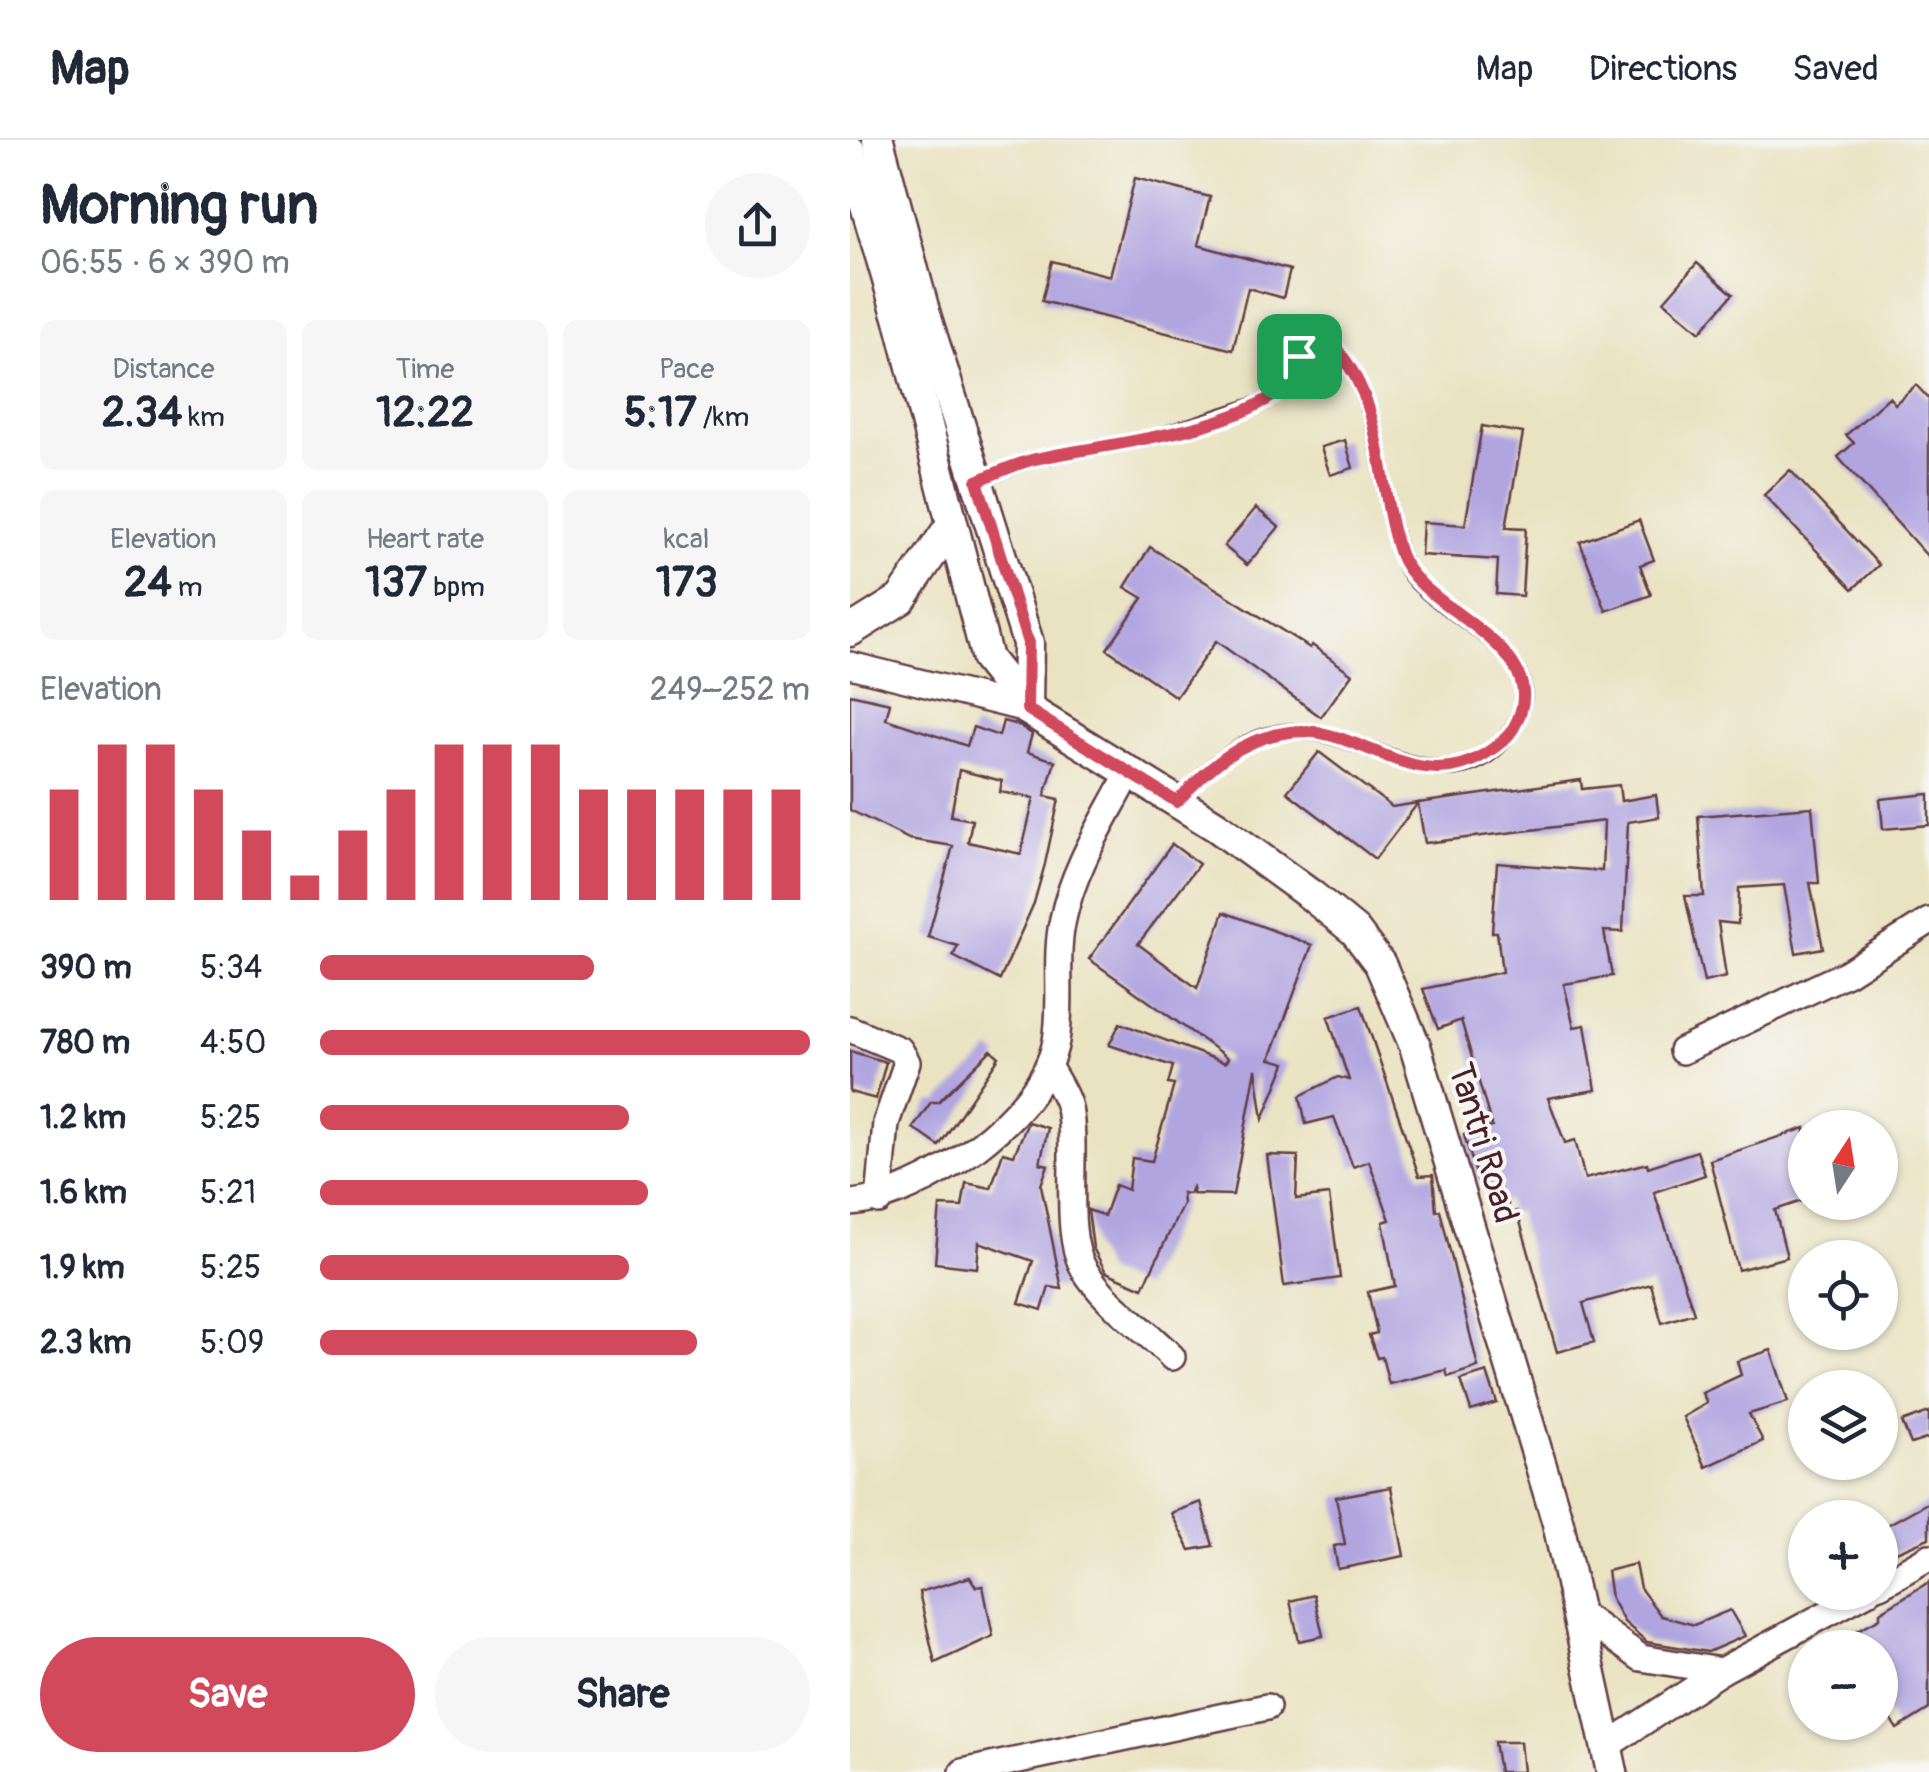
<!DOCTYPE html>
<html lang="en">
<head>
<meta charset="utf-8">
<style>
  :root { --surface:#fff; --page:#f6f6f7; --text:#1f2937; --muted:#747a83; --line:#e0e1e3; --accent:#d1495b }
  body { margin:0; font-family:Pangolin,sans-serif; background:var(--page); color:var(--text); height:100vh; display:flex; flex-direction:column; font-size:38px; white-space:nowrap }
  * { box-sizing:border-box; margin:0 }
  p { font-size:32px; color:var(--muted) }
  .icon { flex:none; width:55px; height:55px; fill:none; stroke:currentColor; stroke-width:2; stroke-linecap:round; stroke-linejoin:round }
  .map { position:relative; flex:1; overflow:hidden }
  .details { display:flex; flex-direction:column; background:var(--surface); width:850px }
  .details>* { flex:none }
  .needle { width:65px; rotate:12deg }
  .buttons { position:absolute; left:938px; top:970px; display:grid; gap:20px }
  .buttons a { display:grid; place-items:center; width:110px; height:110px; border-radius:50%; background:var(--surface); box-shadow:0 2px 8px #0004; font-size:50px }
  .pin { position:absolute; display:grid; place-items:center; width:85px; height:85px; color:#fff; margin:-42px; border-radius:20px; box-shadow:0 5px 15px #0006 }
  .round { display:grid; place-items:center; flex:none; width:105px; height:105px; border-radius:52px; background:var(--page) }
  .overview { display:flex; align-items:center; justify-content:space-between; height:170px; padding:0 40px }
  h1 { font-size:55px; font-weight:700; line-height:75px }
  .figures { display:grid; grid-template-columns:repeat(3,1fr); gap:15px; height:170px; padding:10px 40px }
  .figures div { display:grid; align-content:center; border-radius:15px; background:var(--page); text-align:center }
  .figures b { font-size:42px; font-weight:700 }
  .figures small { font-size:28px; font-weight:400 }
  .figures p { font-size:28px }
  .chart { height:280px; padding:20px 40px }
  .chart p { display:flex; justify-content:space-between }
  .chart svg { width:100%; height:180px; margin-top:10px; stroke:var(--accent); stroke-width:6 }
  .cta { display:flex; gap:20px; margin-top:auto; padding:20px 40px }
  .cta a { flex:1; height:115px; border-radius:60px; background:var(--accent); color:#fff; font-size:40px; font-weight:700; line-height:115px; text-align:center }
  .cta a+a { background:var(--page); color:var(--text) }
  ul { padding:0 40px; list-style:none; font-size:32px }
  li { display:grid; grid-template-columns:160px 120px 1fr; align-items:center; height:75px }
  li i { height:25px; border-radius:12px; background:var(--accent) }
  header { display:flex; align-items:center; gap:60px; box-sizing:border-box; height:140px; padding:0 50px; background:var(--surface); border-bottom:2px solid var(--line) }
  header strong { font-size:48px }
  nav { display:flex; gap:55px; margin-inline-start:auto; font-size:35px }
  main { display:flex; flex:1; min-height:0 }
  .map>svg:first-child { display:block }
  .building { fill:#b1a5e0; fill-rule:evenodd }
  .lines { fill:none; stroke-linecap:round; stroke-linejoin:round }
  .service-casing { stroke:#623c42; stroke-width:18 }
  .minor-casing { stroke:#623c42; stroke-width:30 }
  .tertiary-casing { stroke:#623c42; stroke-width:35 }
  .service { stroke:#fff; stroke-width:12 }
  .minor { stroke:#fff; stroke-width:25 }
  .tertiary { stroke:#fff; stroke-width:30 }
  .route-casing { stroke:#fff; stroke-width:20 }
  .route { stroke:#d1495b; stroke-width:12 }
  .labels { text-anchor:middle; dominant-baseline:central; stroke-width:8; stroke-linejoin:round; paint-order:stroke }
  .street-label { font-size:35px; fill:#4a1f2b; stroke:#f6f6f2 }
</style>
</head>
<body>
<header>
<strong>Map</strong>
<nav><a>Map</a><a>Directions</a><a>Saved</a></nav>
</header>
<main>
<section class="details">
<div class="overview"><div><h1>Morning run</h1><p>06:55 · 6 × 390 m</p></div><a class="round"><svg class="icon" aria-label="share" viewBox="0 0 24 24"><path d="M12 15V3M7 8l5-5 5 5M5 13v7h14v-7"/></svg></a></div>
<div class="figures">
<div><p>Distance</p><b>2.34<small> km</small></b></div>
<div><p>Time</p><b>12:22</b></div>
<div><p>Pace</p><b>5:17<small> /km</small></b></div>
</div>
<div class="figures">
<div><p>Elevation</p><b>24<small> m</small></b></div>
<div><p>Heart rate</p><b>137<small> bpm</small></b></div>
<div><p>kcal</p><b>173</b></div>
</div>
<div class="chart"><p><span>Elevation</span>249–252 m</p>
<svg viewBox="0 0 160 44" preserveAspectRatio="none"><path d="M5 44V17M15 44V6M25 44V6M35 44V17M45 44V27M55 44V38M65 44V27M75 44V17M85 44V6M95 44V6M105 44V6M115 44V17M125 44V17M135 44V17M145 44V17M155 44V17"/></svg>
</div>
<ul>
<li><b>390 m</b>5:34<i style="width:56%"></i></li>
<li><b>780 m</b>4:50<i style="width:100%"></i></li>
<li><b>1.2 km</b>5:25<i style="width:63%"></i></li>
<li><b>1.6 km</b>5:21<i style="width:67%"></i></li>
<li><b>1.9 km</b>5:25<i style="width:63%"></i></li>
<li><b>2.3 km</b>5:09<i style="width:77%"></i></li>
</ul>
<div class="cta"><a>Save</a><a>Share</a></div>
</section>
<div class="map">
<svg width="1079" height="1632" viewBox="0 0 1079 1632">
  <rect width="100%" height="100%" fill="#f6f6f2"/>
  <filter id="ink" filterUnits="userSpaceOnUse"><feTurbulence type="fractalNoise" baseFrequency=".01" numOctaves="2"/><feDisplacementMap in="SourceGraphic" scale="20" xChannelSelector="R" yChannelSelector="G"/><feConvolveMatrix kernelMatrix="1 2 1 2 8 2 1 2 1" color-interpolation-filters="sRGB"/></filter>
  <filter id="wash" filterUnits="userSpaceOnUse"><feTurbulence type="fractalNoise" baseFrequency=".0048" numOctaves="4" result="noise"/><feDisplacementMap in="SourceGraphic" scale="40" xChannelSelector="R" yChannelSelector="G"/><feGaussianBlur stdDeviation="2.25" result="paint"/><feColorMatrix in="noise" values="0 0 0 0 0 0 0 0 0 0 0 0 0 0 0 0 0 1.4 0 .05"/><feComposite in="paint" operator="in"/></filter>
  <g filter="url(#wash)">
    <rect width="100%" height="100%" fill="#eae3c2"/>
    <g id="blocks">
      <g class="building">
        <polygon points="285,38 360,57 348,105 440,130 433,158 398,148 383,210 192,161 202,121 260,136"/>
        <polygon points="847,123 883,154 850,192 814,161"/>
        <polygon points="1066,245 1079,259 1079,418 988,317 1004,303 996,295 1039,257 1045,264"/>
        <polygon points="632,286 673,293 656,387 676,388 672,456 646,454 648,420 571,415 573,382 615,385"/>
        <polygon points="495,300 503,328 480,335 471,307"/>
        <polygon points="940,330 1029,425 1003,449 914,355"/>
        <polygon points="406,368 429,387 397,425 374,406"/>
        <polygon points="789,380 804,420 790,425 801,455 756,471 730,402"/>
        <polygon points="300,407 460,508 462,505 502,534 471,577 366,501 326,557 257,509 293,458 275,447"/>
        <path d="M0,554L40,563L36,579L117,606L123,587L149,596L153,581L168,585L182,594L177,612L205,621L195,656L209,659L195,724L184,763L150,840L103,816L108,806L78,797L103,706L59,699L0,670ZM109,630L152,641L150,652L184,658L171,714L118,702L122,680L101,676Z"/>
        <polygon points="469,612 542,667 568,663 525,719 437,652"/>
        <polygon points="731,640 732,649 769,645 771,661 806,655 809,677 778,682 773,792 754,791 762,836 714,844 724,887 735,885 746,950 698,958 715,1003 725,1000 735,1039 797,1023 798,1027 847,1011 855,1035 804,1052 844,1173 812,1183 801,1144 733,1163 744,1202 707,1212 667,1071 660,1073 657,1060 641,1064 636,1045 630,1046 614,995 642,987 611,880 588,889 573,849 652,832 647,792 642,792 647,723 752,731 754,681 575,703 568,663"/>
        <polygon points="1079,654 1079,685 1033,689 1030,659"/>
        <polygon points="962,667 969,743 960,743 973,808 946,813 934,745 889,748 888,784 868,782 876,837 854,842 835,756 854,756 848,676"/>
        <polygon points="322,704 349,724 288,804 347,848 374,772 462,805 420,919 436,923 413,979 406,929 383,1055 342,1054 343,1045 339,1054 332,1053 333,1064 293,1148 256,1132 243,1108 238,1070 254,1076 265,1045 278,1050 282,1018 302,1021 324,945 318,944 323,926 259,905 270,883 375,923 378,918 239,819"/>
        <polygon points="511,866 569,1036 583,1035 586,1071 590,1070 628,1227 598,1237 596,1230 539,1244 532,1217 527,1218 519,1195 527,1193 518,1152 545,1146 533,1082 540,1080 519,1021 503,1027 484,977 456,984 450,956 488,937 499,940 478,877"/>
        <polygon points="141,910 149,917 89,1006 63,988 81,962 88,962"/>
        <polygon points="0,911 36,922 26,959 0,952"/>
        <polygon points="178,982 198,988 190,1023 198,1025 191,1045 212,1149 199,1147 192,1170 169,1163 183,1121 129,1102 127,1128 85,1123 90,1066 112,1067 116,1043 141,1048 153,1012 164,1015"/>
        <polygon points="955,988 955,1060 925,1070 937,1117 888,1130 860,1020"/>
        <polygon points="417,1015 448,1016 446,1059 479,1055 490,1138 434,1146"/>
        <polygon points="921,1210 938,1262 899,1274 913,1301 856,1327 833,1277 857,1263 852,1253 891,1235 887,1221"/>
        <polygon points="637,1232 647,1263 621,1271 611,1240"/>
        <polygon points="1079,1272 1079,1298 1061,1304 1052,1282"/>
        <polygon points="541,1347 554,1416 488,1429 484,1406 495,1404 486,1357"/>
        <polygon points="351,1362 363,1406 340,1410 321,1373"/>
        <polygon points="1079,1362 1079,1398 1030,1419 1030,1389"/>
        <polygon points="785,1424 790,1448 811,1476 844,1485 880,1470 895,1496 858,1512 797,1502 774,1482 761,1458 757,1431"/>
        <polygon points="120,1437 126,1447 133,1446 143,1496 85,1523 69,1452"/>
        <polygon points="1079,1442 1079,1569 1047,1589 1030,1562 1030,1508 975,1508 1030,1478 1030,1472"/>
        <polygon points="464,1455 473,1496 449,1501 440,1461"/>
        <polygon points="644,1602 670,1602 673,1632 649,1632"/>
      </g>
    </g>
  </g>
  <g filter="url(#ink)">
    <use href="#blocks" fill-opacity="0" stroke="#623c42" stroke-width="2.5"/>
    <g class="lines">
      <defs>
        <path id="service" d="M127,341L180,320L309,296L411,263L442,239L456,188C471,187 478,197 486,208C539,271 524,351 554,423C574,475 717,510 661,591C603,676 513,588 443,591C395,593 359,627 329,660"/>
        <g id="minor">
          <polyline points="0,525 177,569"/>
          <polyline points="0,889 50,910 57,922 36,983 29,1061"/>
          <polyline points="832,911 997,833 1079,781"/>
          <path d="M198,926C205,939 216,954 219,968C228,1013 212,1092 234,1129C255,1164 294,1188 322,1217"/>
          <path d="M0,1063C72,1058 192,977 206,901C213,861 204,817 213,779C224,726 255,680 279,633"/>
          <polyline points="1030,1445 1079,1417"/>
          <polyline points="730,1474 791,1518 871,1531"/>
          <polyline points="758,1605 871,1531 1017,1452"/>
          <polyline points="113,1632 417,1567"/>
        </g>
        <g id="tertiary">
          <polyline points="28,0 75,175 178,503 177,569"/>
          <polyline points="0,11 51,184 137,519 177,569 366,686 462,756 505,791 530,824 565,906 708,1383 762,1632"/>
          <polyline points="0,491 51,459 102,384"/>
        </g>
      </defs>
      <use href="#service" class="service-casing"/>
      <use href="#minor" class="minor-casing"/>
      <use href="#tertiary" class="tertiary-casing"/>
      <use href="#service" class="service"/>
      <use href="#minor" class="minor"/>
      <use href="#tertiary" class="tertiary"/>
    </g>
  </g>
  <g class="lines" filter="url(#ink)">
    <defs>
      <path id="route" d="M456,188C471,187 477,197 486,208C537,268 526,344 550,414C571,473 712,506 663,589C657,599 646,607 635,614C564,658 508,583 440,592C391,598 359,627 327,662L177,569L178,503L127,341C146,333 165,324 185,319C247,305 402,291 441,239C452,225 446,203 456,188Z"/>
    </defs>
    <use href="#route" class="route-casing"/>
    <use href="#route" class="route"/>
  </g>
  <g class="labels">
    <g class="street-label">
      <text transform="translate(633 1003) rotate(73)">Tantri Road</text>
    </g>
  </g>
</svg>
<div class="buttons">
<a><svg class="needle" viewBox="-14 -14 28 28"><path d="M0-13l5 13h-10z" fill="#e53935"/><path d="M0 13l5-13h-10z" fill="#747a83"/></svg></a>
<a><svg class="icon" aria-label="locate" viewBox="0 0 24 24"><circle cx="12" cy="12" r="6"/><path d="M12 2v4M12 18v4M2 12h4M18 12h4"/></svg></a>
<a><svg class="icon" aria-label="layers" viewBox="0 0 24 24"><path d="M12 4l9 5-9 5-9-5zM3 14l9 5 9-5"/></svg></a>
<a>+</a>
<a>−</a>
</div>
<div class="pin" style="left:449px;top:216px;background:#1e9e55"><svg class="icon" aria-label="arrive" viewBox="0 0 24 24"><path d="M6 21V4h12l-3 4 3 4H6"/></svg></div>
</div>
</main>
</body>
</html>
